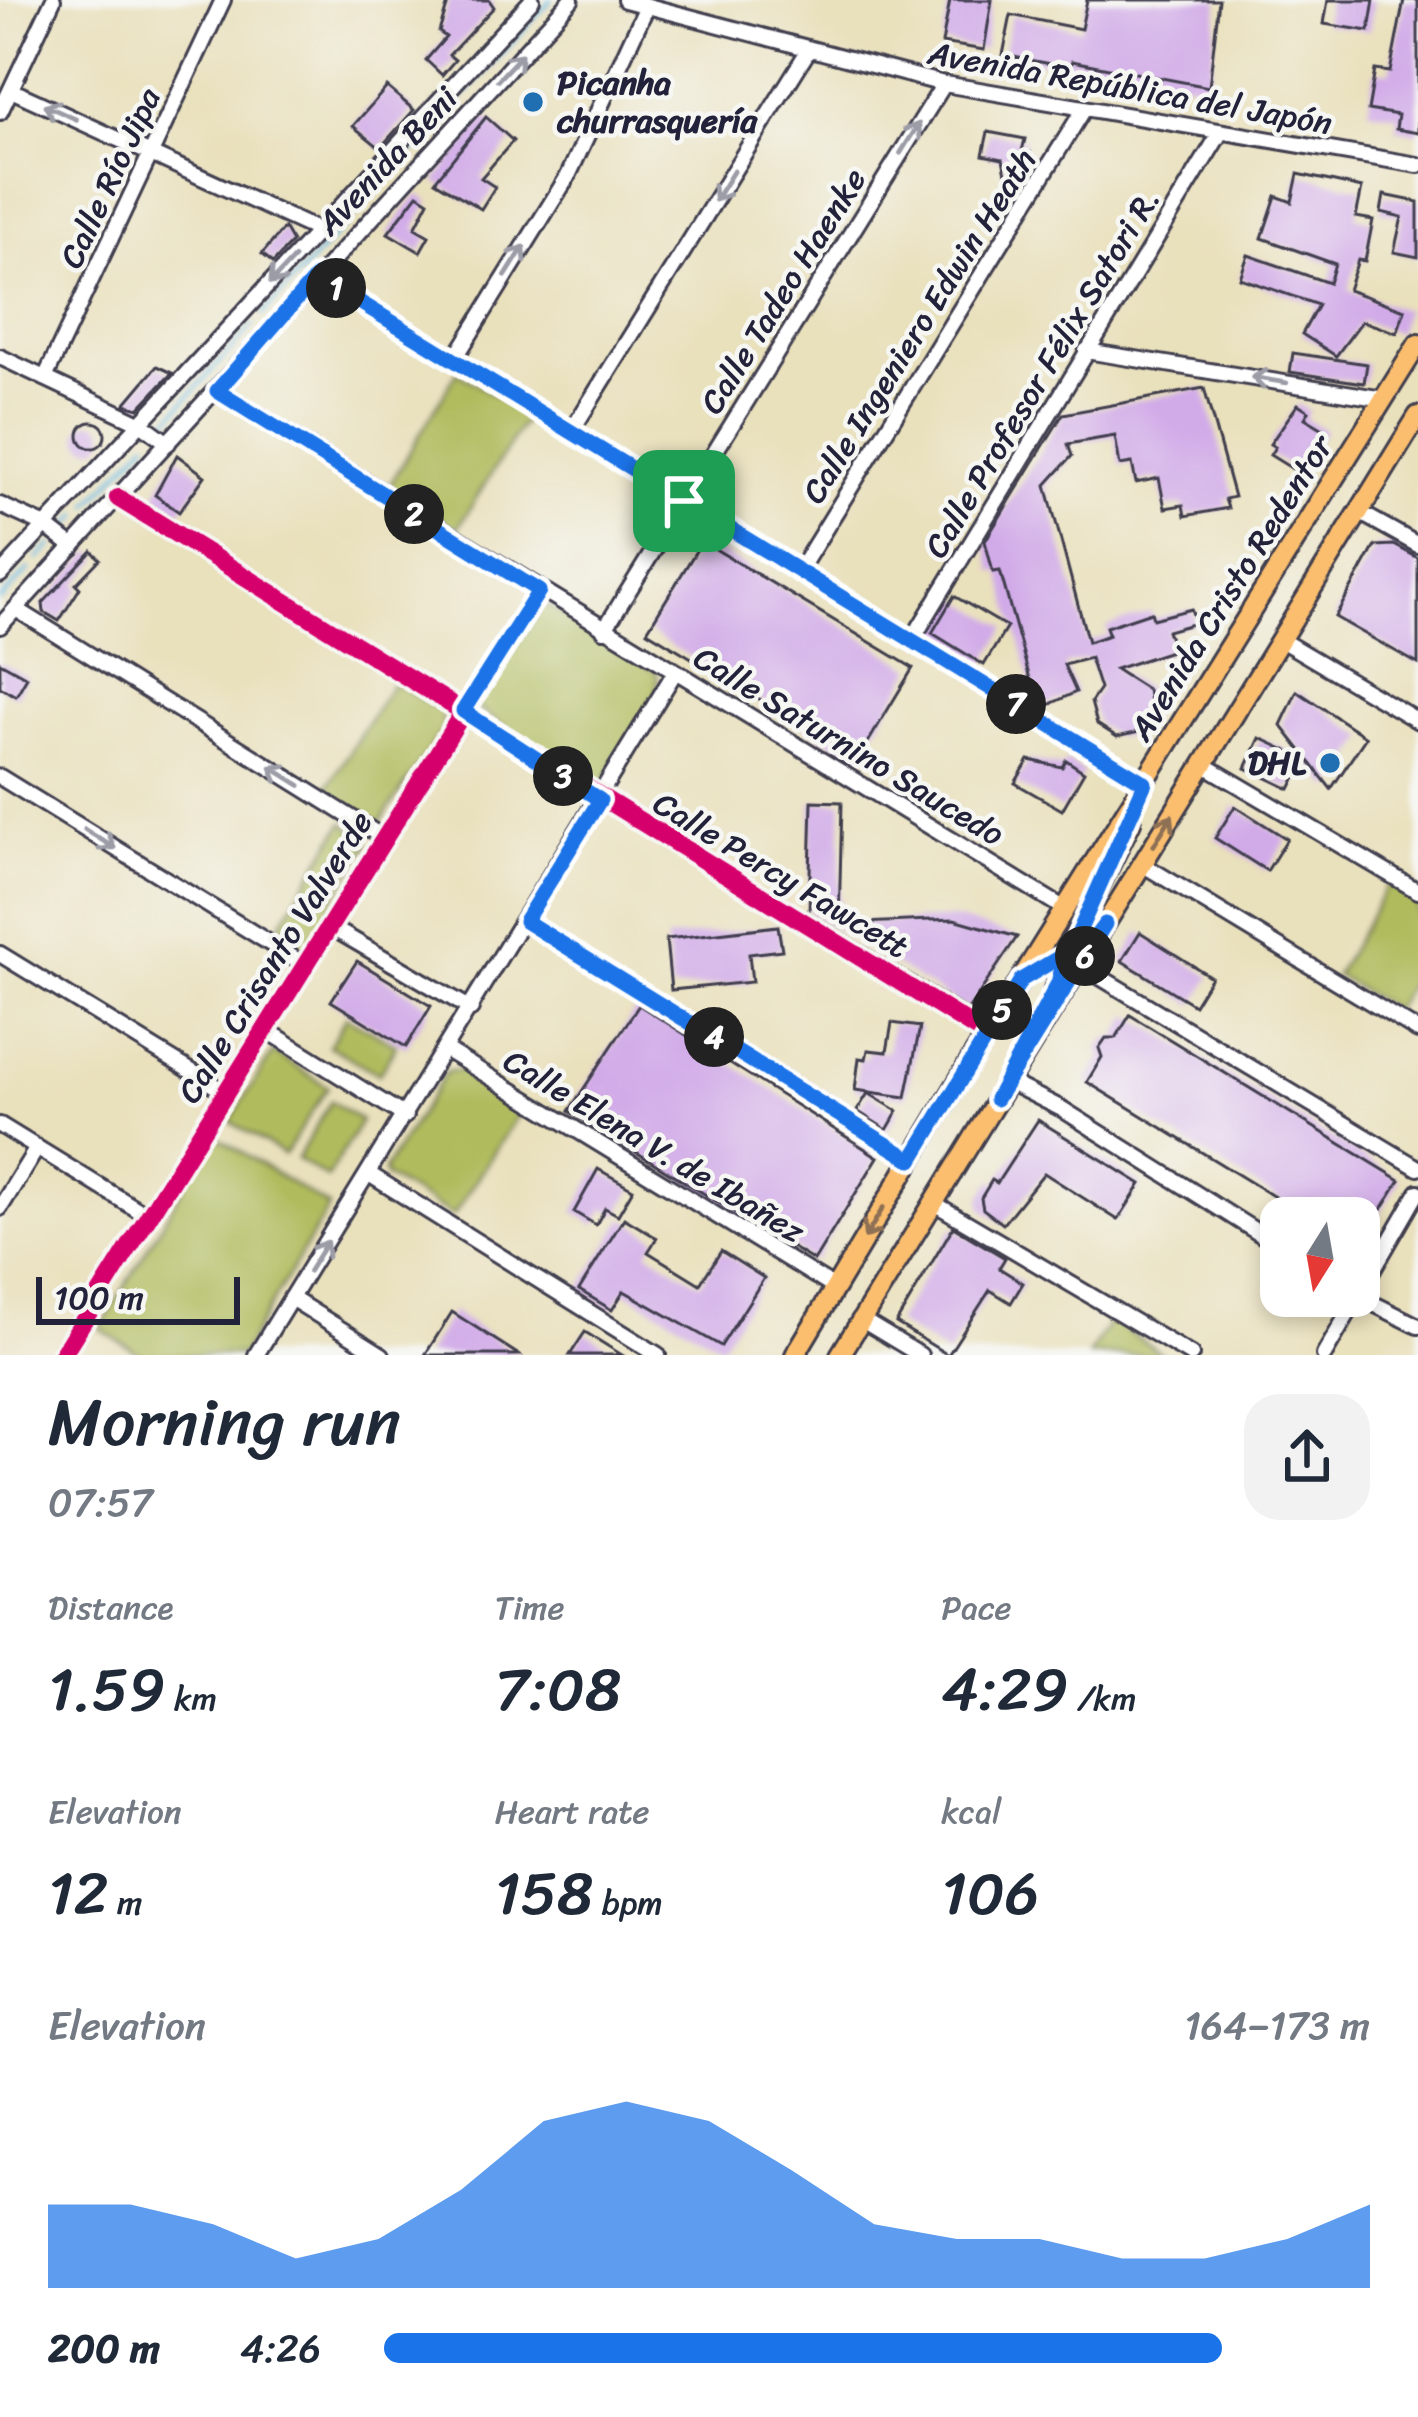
<!DOCTYPE html>
<html lang="en">
<head>
<meta charset="utf-8">
<style>
  :root { --surface:#fff; --page:#f2f2f3; --text:#1f2937; --muted:#747a83; --accent:#1a73e8 }
  body { margin:0; font-family:Sriracha,sans-serif; background:var(--page); color:var(--text); height:100vh; display:flex; flex-direction:column; font-size:45px; white-space:nowrap }
  * { box-sizing:border-box; margin:0 }
  p { font-size:39px; color:var(--muted) }
  .icon { flex:none; width:66px; height:66px; fill:none; stroke:currentColor; stroke-width:2; stroke-linecap:round; stroke-linejoin:round }
  .map { position:relative; height:1355px; overflow:hidden }
  .drawer { display:flex; flex-direction:column; background:var(--surface); flex:1 }
  .drawer>* { flex:none }
  .needle { width:78px; rotate:191deg }
  .tools { position:absolute; left:1260px; top:1197px; display:grid; gap:24px }
  .tools a { display:grid; place-items:center; width:120px; height:120px; border-radius:24px; background:var(--surface); box-shadow:0 6px 18px #0003; font-size:60px }
  .scale { position:absolute; left:36px; bottom:30px; width:204px; box-sizing:border-box; padding-left:12px; border:6px solid #22223b; border-top:0; font-size:33px; line-height:42px; white-space:nowrap; color:#22223b; -webkit-text-stroke:9px #f6f6f2; paint-order:stroke }
  .pin { position:absolute; display:grid; place-items:center; width:102px; height:102px; color:#fff; margin:-51px; border-radius:24px; box-shadow:0 6px 18px #0006 }
  .km { position:absolute; width:60px; height:60px; margin:-30px; border-radius:50%; background:#222; color:#fff; font-size:33px; line-height:60px; text-align:center }
  .round { display:grid; place-items:center; flex:none; width:126px; height:126px; border-radius:36px; background:var(--page) }
  .summary { display:flex; align-items:center; justify-content:space-between; height:204px; padding:0 48px }
  h1 { font-size:66px; font-weight:600; line-height:90px }
  .stats { display:grid; grid-template-columns:repeat(3,1fr); gap:18px; height:204px; padding:12px 48px }
  .stats div { display:grid; align-content:center }
  .stats b { font-size:60px; font-weight:600 }
  .stats small { font-size:33px; font-weight:400 }
  .stats p { font-size:33px }
  .chart { height:336px; padding:24px 48px }
  .chart p { display:flex; justify-content:space-between }
  .chart svg { width:100%; height:216px; margin-top:12px; fill:var(--accent); opacity:.7 }
  ul { padding:0 48px; list-style:none; font-size:39px }
  li { display:grid; grid-template-columns:192px 144px 1fr; align-items:center; height:90px }
  li i { height:30px; border-radius:15px; background:var(--accent) }
  .map>svg:first-child { display:block }
  .green { fill:#b0bb5d; stroke:#696e4c; stroke-width:3 }
  .lines { fill:none; stroke-linecap:round; stroke-linejoin:round }
  .stream { stroke:#65bae1; stroke-width:4.5 }
  .building { fill:#d1abe8 }
  .minor-casing { stroke:#403e4e; stroke-width:20 }
  .major-casing { stroke:#403e4e; stroke-width:24 }
  .minor { stroke:#fff; stroke-width:14 }
  .major { stroke:#fbbe6e; stroke-width:18 }
  .cycleway-casing { stroke:#f6f6f2; stroke-width:26 }
  .cycleway { stroke:#d6006c; stroke-width:18 }
  .oneway { stroke:#9c9ca7 }
  .oneway2 { stroke:#8e7054 }
  .route-casing { stroke:#fff; stroke-width:24 }
  .route { stroke:#1a73e8; stroke-width:15 }
  .poi-dot { fill:#1f6fb2; stroke:#f6f6f2; stroke-width:4.5 }
  .labels { text-anchor:middle; dominant-baseline:central; stroke-width:9; stroke-linejoin:round; paint-order:stroke }
  .poi-label { font-size:33px; font-weight:bold; fill:#22223b; stroke:#f6f6f2; text-anchor:start }
  .street-label { font-size:33px; fill:#22223b; stroke:#f6f6f2 }
</style>
</head>
<body>
<div class="map">
<svg width="1418" height="1355" viewBox="0 0 1418 1355">
  <rect width="100%" height="100%" fill="#f6f6f2"/>
  <filter id="ink" filterUnits="userSpaceOnUse"><feTurbulence type="fractalNoise" baseFrequency=".00833" numOctaves="2"/><feDisplacementMap in="SourceGraphic" scale="24" xChannelSelector="R" yChannelSelector="G"/><feConvolveMatrix kernelMatrix="1 2 1 2 8 2 1 2 1" color-interpolation-filters="sRGB"/></filter>
  <filter id="wash" filterUnits="userSpaceOnUse"><feTurbulence type="fractalNoise" baseFrequency=".004" numOctaves="4" result="noise"/><feDisplacementMap in="SourceGraphic" scale="48" xChannelSelector="R" yChannelSelector="G"/><feGaussianBlur stdDeviation="2.7" result="paint"/><feColorMatrix in="noise" values="0 0 0 0 0 0 0 0 0 0 0 0 0 0 0 0 0 1.4 0 .05"/><feComposite in="paint" operator="in"/></filter>
  <g filter="url(#wash)">
    <rect width="100%" height="100%" fill="#e9e0bc"/>
    <g class="green">
      <polygon points="457,372 527,416 456,531 388,488"/>
      <polygon points="544,603 657,672 658,690 604,783 586,780 475,707"/>
      <polygon points="393,682 441,711 444,727 381,821 374,823 324,793"/>
      <polygon points="344,822 369,845 305,948 293,950 272,937"/>
      <polygon points="1388,884 1418,902 1418,969 1394,1010 1336,975"/>
      <polygon points="346,1017 396,1045 379,1074 329,1046"/>
      <polygon points="273,1052 328,1087 284,1155 230,1121"/>
      <polygon points="463,1070 523,1107 453,1216 386,1177 384,1170 446,1072"/>
      <polygon points="331,1101 361,1121 327,1178 297,1159"/>
      <polygon points="214,1135 329,1207 241,1355 141,1355 100,1329"/>
      <polygon points="1111,1320 1163,1355 1089,1355"/>
    </g>
    <g class="lines">
      <g class="stream">
        <polyline points="263,314 551,0"/>
        <polyline points="163,425 253,325"/>
        <polyline points="89,505 147,442"/>
        <polyline points="67,528 79,515"/>
        <polyline points="38,559 52,545"/>
        <polyline points="0,600 29,570"/>
      </g>
    </g>
    <g id="blocks">
      <g class="building">
        <polygon points="449,0 489,0 494,7 449,55 455,60 442,75 426,60 446,37 439,32"/>
        <polygon points="950,0 992,0 984,50 942,43"/>
        <polygon points="1087,0 1219,0 1209,87 1072,61 1071,68 1003,55 1011,15 1081,29"/>
        <polygon points="1328,0 1374,0 1369,31 1324,24"/>
        <polygon points="1404,0 1418,0 1418,133 1396,129 1398,115 1368,110 1375,70 1390,72"/>
        <polygon points="387,87 414,110 380,148 353,126"/>
        <polygon points="486,117 513,141 481,178 495,187 481,209 435,181"/>
        <polygon points="988,132 1025,139 1022,151 1030,152 1024,177 1006,174 1003,159 983,155"/>
        <polygon points="1298,174 1362,188 1356,217 1373,220 1365,261 1358,260 1348,290 1405,310 1397,333 1362,321 1336,356 1302,334 1318,305 1240,278 1248,255 1329,283 1335,264 1262,238 1276,196 1292,202"/>
        <polygon points="418,194 429,201 415,228 429,236 420,252 388,233"/>
        <polygon points="1384,195 1418,202 1418,257 1394,252 1402,217 1381,212"/>
        <polygon points="284,228 292,242 273,263 262,254"/>
        <polygon points="1293,353 1367,364 1364,383 1290,372"/>
        <polygon points="157,366 172,373 139,408 125,404"/>
        <polygon points="1204,388 1234,497 1225,499 1228,508 1185,516 1183,505 1165,508 1159,478 1136,483 1132,463 1120,465 1115,436 1068,444 1072,456 1046,485 1088,642 1109,635 1106,627 1151,612 1153,619 1191,609 1196,623 1167,631 1174,650 1115,669 1148,690 1152,713 1140,732 1117,737 1097,724 1091,702 1100,689 1090,658 1064,665 1076,692 1048,705 1035,697 1000,571 993,572 985,541 1063,414"/>
        <polygon points="1298,404 1309,411 1305,418 1325,430 1299,473 1270,455 1275,447 1270,444"/>
        <circle cx="92" cy="435" r="13"/>
        <polygon points="177,455 205,476 179,512 155,495"/>
        <polygon points="702,541 913,668 858,759 647,631"/>
        <polygon points="1394,545 1418,558 1418,664 1335,617 1375,546"/>
        <polygon points="92,551 100,559 76,584 80,588 59,621 44,612 43,603"/>
        <polygon points="954,596 1007,627 984,665 932,633"/>
        <polygon points="0,662 27,677 16,696 0,687"/>
        <polygon points="1297,691 1366,737 1331,789 1281,725"/>
        <polygon points="1260,738 1305,759 1290,789 1246,768"/>
        <polygon points="1029,760 1062,767 1066,760 1084,772 1062,810 1015,783"/>
        <polygon points="812,801 842,802 839,924 954,919 1017,937 968,1010 809,912"/>
        <polygon points="1235,806 1287,839 1267,871 1215,838"/>
        <polygon points="778,926 782,950 749,954 752,982 671,990 666,939"/>
        <polygon points="1140,932 1211,977 1194,1005 1122,961"/>
        <polygon points="357,961 431,1006 406,1047 331,1001"/>
        <polygon points="639,1005 878,1157 814,1261 569,1111"/>
        <polygon points="1130,1015 1400,1180 1359,1246 1359,1218 1309,1218 1087,1082 1102,1057 1099,1048 1106,1038 1116,1038"/>
        <polygon points="892,1023 920,1027 906,1097 855,1090 859,1058 866,1059 868,1050 887,1052"/>
        <polygon points="868,1093 898,1111 887,1130 857,1111"/>
        <polygon points="1038,1120 1141,1184 1118,1220 1044,1173 1003,1224 983,1209 981,1198 992,1180 997,1183"/>
        <polygon points="598,1169 633,1189 618,1215 605,1208 596,1225 574,1212"/>
        <polygon points="624,1218 657,1238 648,1252 700,1284 721,1251 764,1278 721,1346 624,1291 612,1310 579,1290"/>
        <polygon points="953,1227 1005,1258 999,1268 1023,1283 1011,1303 990,1290 948,1355 896,1323"/>
        <polygon points="452,1312 519,1355 425,1355"/>
        <polygon points="585,1332 622,1355 570,1355"/>
      </g>
    </g>
  </g>
  <g filter="url(#ink)">
    <use href="#blocks" fill-opacity="0" stroke="#403e4e" stroke-width="3"/>
    <g class="lines">
      <defs>
        <g id="minor">
          <polyline points="625,0 944,84 1418,165"/>
          <polyline points="11,90 319,231"/>
          <polyline points="0,112 53,0"/>
          <polyline points="317,276 1145,783"/>
          <polyline points="1086,351 1384,399"/>
          <polyline points="0,357 142,424 168,443"/>
          <polyline points="454,360 568,176 647,6"/>
          <polyline points="45,378 223,0"/>
          <polyline points="217,391 1065,909"/>
          <polyline points="571,432 808,51"/>
          <polyline points="118,498 986,1035"/>
          <polyline points="0,505 46,526 73,547"/>
          <polyline points="1359,512 1418,545"/>
          <polyline points="799,571 1084,109"/>
          <polyline points="0,575 532,0"/>
          <polyline points="16,609 384,838"/>
          <polyline points="0,626 571,0"/>
          <polyline points="604,630 944,84"/>
          <polyline points="912,640 1219,135"/>
          <polyline points="1281,640 1418,721"/>
          <polyline points="1203,764 1418,891"/>
          <polyline points="0,777 305,965"/>
          <polyline points="1142,864 1418,1031"/>
          <polyline points="525,921 912,1159"/>
          <polyline points="329,926 471,1009"/>
          <polyline points="0,954 225,1092"/>
          <polyline points="1080,965 1418,1168"/>
          <polyline points="265,1029 405,1116"/>
          <polyline points="446,1050 835,1288"/>
          <polyline points="1007,1081 1062,1109 1281,1247"/>
          <polyline points="0,1125 148,1216"/>
          <polyline points="369,1174 658,1355"/>
          <polyline points="932,1202 1191,1355"/>
          <polyline points="0,1208 37,1148"/>
          <polyline points="1359,1294 1418,1192"/>
          <polyline points="291,1298 382,1355"/>
          <polyline points="862,1320 920,1355"/>
          <polyline points="62,1355 539,591"/>
          <polyline points="256,1355 675,672"/>
          <polyline points="1324,1355 1358,1296 1418,1326"/>
        </g>
        <g id="major">
          <polyline points="1093,939 1083,947 1073,940 1131,822"/>
          <polyline points="1028,973 1058,958 1062,971 1054,989"/>
          <polyline points="795,1355 986,1035 1418,344"/>
          <polyline points="840,1355 1418,416"/>
        </g>
      </defs>
      <use href="#minor" class="minor-casing"/>
      <use href="#major" class="major-casing"/>
      <use href="#minor" class="minor"/>
      <use href="#major" class="major"/>
      <defs>
        <g id="cycleway">
          <polyline points="317,276 1145,783"/>
          <polyline points="118,498 986,1035"/>
          <polyline points="62,1355 539,591"/>
        </g>
      </defs>
      <use href="#cycleway" class="cycleway-casing"/>
      <use href="#cycleway" class="cycleway"/>
    </g>
    <defs><path id="oneway-shaft" d="M-6 0H5M1.5-3L5.5 0L1.5 3" fill="none" stroke-width="1.6" stroke-linecap="round" stroke-linejoin="round" transform="scale(3)"/></defs>
    <g class="oneway">
      <use href="#oneway-shaft" transform="translate(510 67) rotate(-47)"/>
      <use href="#oneway-shaft" transform="translate(60 112) rotate(-156)"/>
      <use href="#oneway-shaft" transform="translate(910 138) rotate(-58)"/>
      <use href="#oneway-shaft" transform="translate(724 186) rotate(122)"/>
      <use href="#oneway-shaft" transform="translate(515 261) rotate(-58)"/>
      <use href="#oneway-shaft" transform="translate(282 271) rotate(133)"/>
      <use href="#oneway-shaft" transform="translate(1269 380) rotate(-171)"/>
      <use href="#oneway-shaft" transform="translate(285 776) rotate(-148)"/>
      <use href="#oneway-shaft" transform="translate(100 839) rotate(32)"/>
      <use href="#oneway-shaft" transform="translate(318 1256) rotate(-58)"/>
    </g>
    <g class="oneway2">
      <use href="#oneway-shaft" transform="translate(1163 830) rotate(-59)"/>
      <use href="#oneway-shaft" transform="translate(874 1223) rotate(121)"/>
    </g>
  </g>
  <g class="lines" filter="url(#ink)">
    <defs>
      <polygon id="route" points="317,276 1145,783 1074,943 1090,944 1105,924 996,1099 1058,983 1063,964 1058,958 1021,980 912,1160 525,921 600,800 463,711 539,591 217,391"/>
    </defs>
    <use href="#route" class="route-casing"/>
    <use href="#route" class="route"/>
  </g>
  <g class="poi-dot">
    <circle cx="533" cy="102" r="12"/>
    <circle cx="1330" cy="763" r="12"/>
  </g>
  <g class="labels">
    <g class="poi-label">
      <text x="557" y="83">Picanha<tspan x="557" dy="38">churrasquería</tspan></text>
      <text x="1306" y="763" text-anchor="end">DHL</text>
    </g>
    <g class="street-label">
      <text transform="translate(1130 88) rotate(10)">Avenida República del Japón</text>
      <text transform="translate(387 161) rotate(-47)">Avenida Beni</text>
      <text transform="translate(110 178) rotate(-65)">Calle Río Jipa</text>
      <text transform="translate(783 291) rotate(-58)">Calle Tadeo Haenke</text>
      <text transform="translate(919 326) rotate(-58)">Calle Ingeniero Edwin Heath</text>
      <text transform="translate(1042 373) rotate(-59)">Calle Profesor Félix Satori R.</text>
      <text transform="translate(1231 588) rotate(-58)">Avenida Cristo Redentor</text>
      <text transform="translate(849 746) rotate(31)">Calle Saturnino Saucedo</text>
      <text transform="translate(781 875) rotate(31)">Calle Percy Fawcett</text>
      <text transform="translate(275 957) rotate(-58)">Calle Crisanto Valverde</text>
      <text transform="translate(654 1146) rotate(31)">Calle Elena V. de Ibañez</text>
    </g>
  </g>
</svg>
<div class="tools">
<a><svg class="needle" viewBox="-14 -14 28 28"><path d="M0-13l5 13h-10z" fill="#e53935"/><path d="M0 13l5-13h-10z" fill="#747a83"/></svg></a>
</div>
<div class="scale">100 m</div>
<div class="pin" style="left:684px;top:501px;background:#1e9e55"><svg class="icon" aria-label="arrive" viewBox="0 0 24 24"><path d="M6 21V4h12l-3 4 3 4H6"/></svg></div>
<b class="km" style="left:336px;top:288px">1</b>
<b class="km" style="left:414px;top:514px">2</b>
<b class="km" style="left:563px;top:776px">3</b>
<b class="km" style="left:714px;top:1037px">4</b>
<b class="km" style="left:1002px;top:1010px">5</b>
<b class="km" style="left:1085px;top:956px">6</b>
<b class="km" style="left:1016px;top:704px">7</b>
</div>
<section class="drawer">
<div class="summary"><div><h1>Morning run</h1><p>07:57</p></div><a class="round"><svg class="icon" aria-label="share" viewBox="0 0 24 24"><path d="M12 15V3M7 8l5-5 5 5M5 13v7h14v-7"/></svg></a></div>
<div class="stats">
<div><p>Distance</p><b>1.59<small> km</small></b></div>
<div><p>Time</p><b>7:08</b></div>
<div><p>Pace</p><b>4:29<small> /km</small></b></div>
</div>
<div class="stats">
<div><p>Elevation</p><b>12<small> m</small></b></div>
<div><p>Heart rate</p><b>158<small> bpm</small></b></div>
<div><p>kcal</p><b>106</b></div>
</div>
<div class="chart"><p><span>Elevation</span>164–173 m</p>
<svg viewBox="0 0 160 44" preserveAspectRatio="none"><path d="M0 44V27L10 27L20 31L30 38L40 34L50 24L60 10L70 6L80 10L90 20L100 31L110 34L120 34L130 38L140 38L150 34L160 27V44z"/></svg>
</div>
<ul>
<li><b>200 m</b>4:26<i style="width:85%"></i></li>
</ul>
</section>
</body>
</html>
